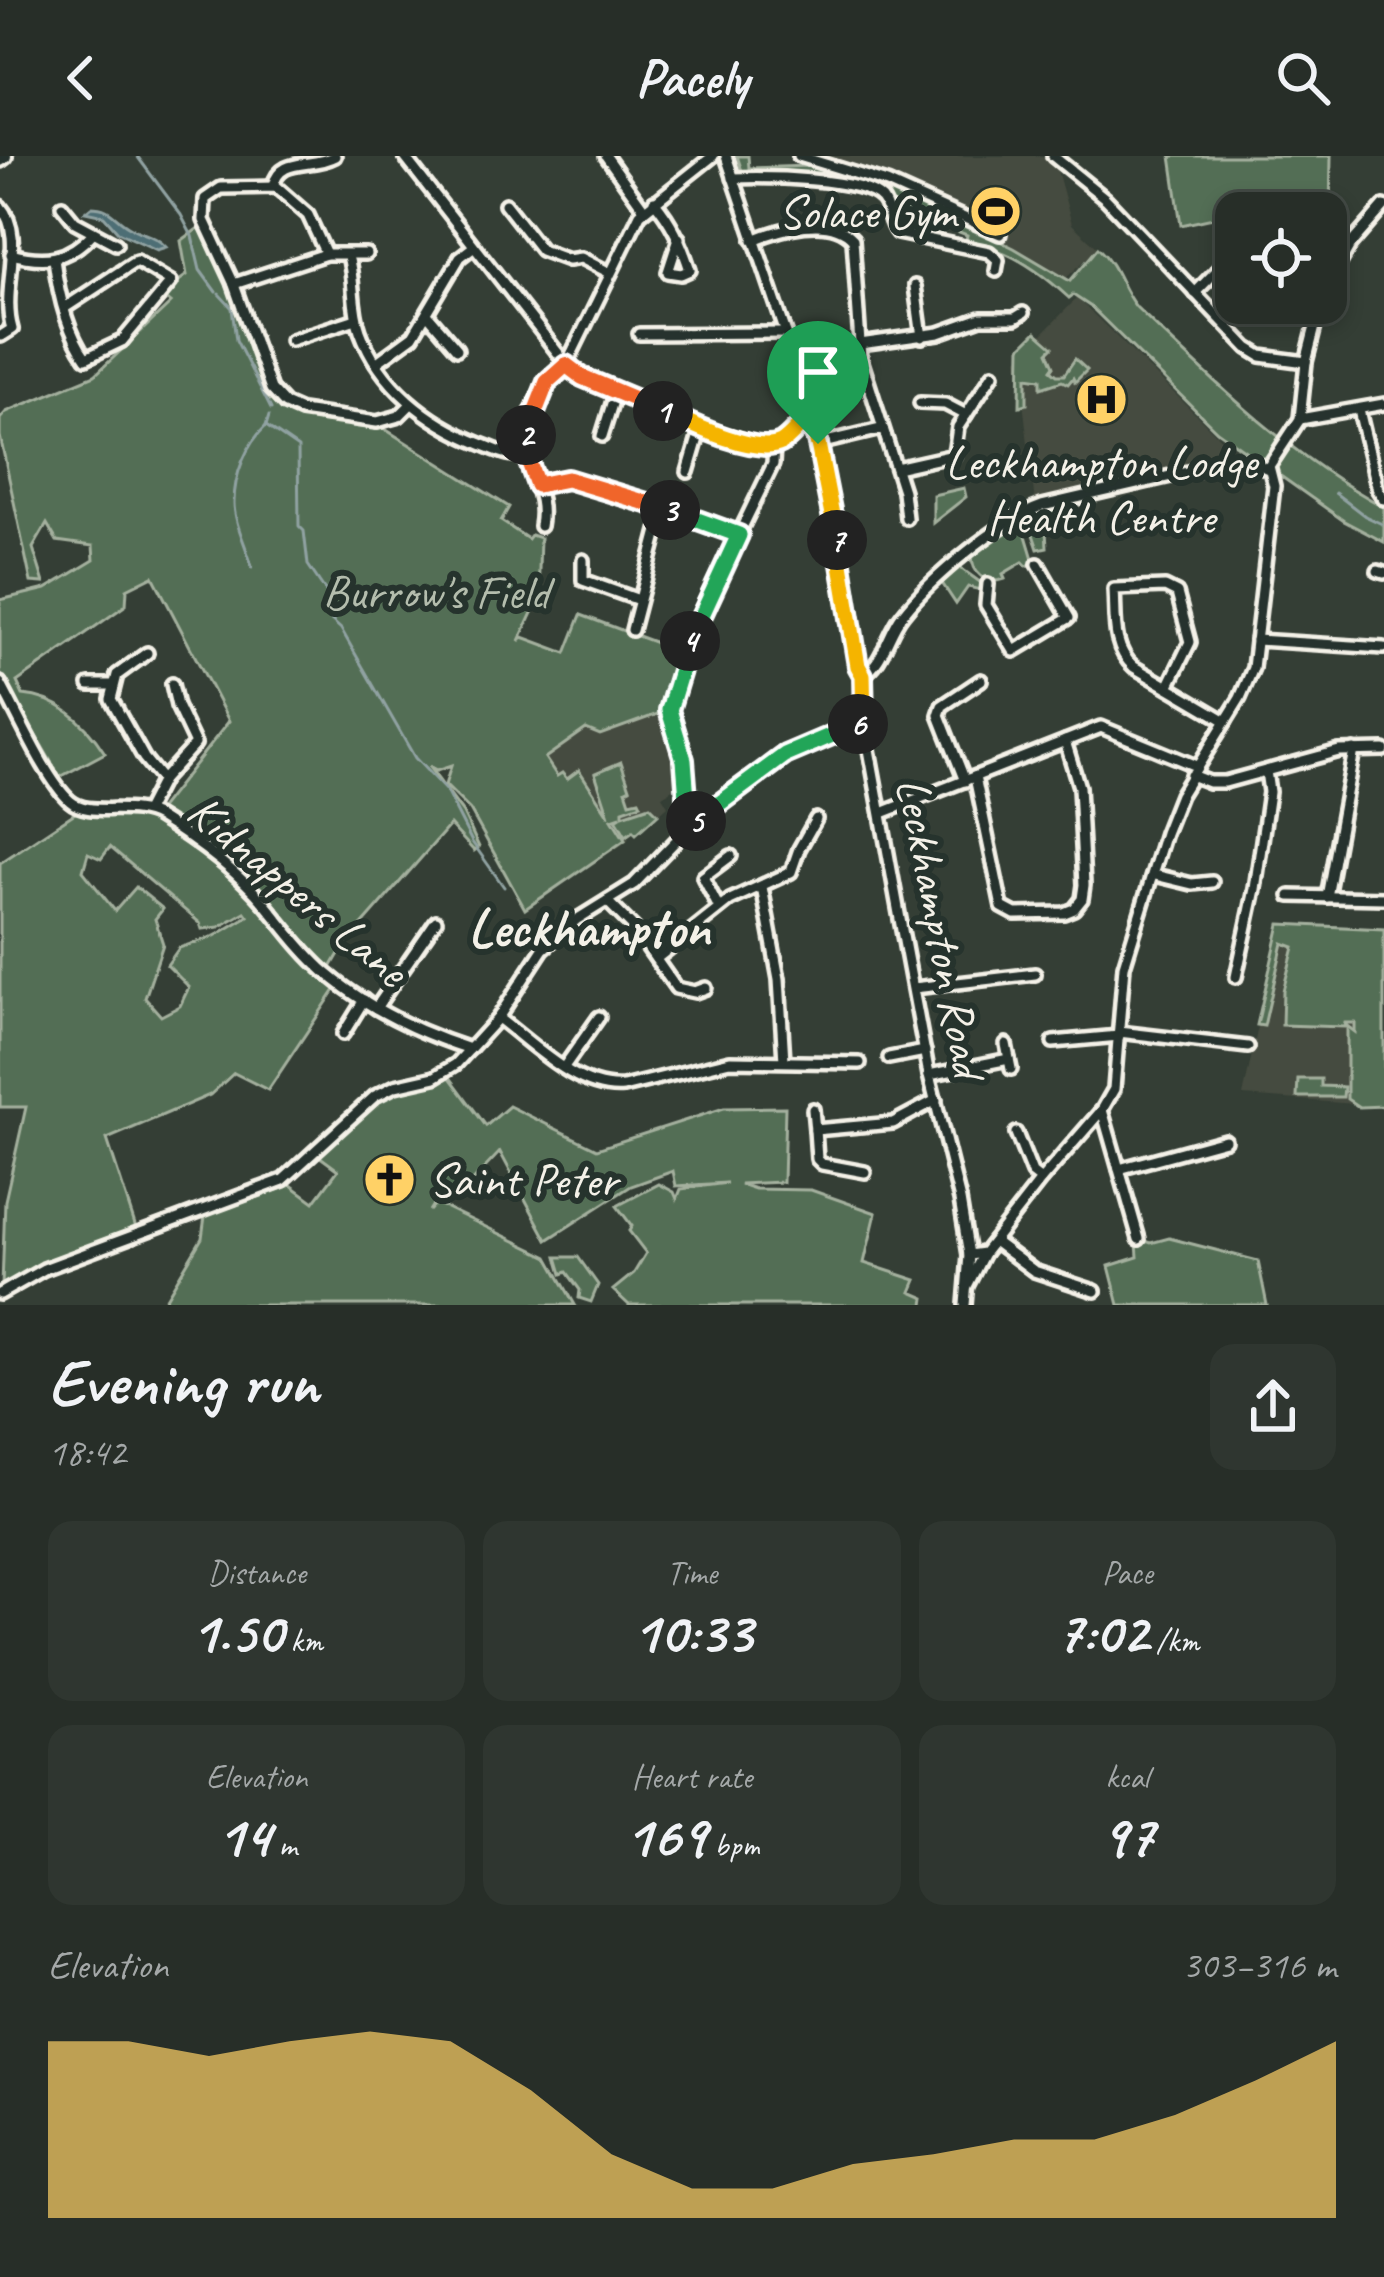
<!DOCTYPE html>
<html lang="en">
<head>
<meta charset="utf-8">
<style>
  :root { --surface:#272e28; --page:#2f3630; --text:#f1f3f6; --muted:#a4a8a8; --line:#434a45; --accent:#ffd166 }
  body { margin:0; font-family:Caveat,sans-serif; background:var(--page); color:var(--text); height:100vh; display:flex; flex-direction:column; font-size:45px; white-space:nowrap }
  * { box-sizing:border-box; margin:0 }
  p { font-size:39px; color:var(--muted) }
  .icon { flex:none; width:66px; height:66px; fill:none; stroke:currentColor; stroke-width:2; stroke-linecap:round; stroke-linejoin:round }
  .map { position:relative; height:1149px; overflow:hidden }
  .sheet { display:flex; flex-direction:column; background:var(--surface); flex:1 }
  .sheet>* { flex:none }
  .tools { position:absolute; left:1215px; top:36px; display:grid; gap:24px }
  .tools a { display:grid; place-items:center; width:132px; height:132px; border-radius:24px; background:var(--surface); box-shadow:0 6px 18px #0003,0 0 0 3px var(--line); font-size:60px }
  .pin { position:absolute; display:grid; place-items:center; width:102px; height:102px; color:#fff; margin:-123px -51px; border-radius:50% 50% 50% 0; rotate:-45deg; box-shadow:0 0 12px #0007 }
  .pin .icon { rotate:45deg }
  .km { position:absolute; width:60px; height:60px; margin:-30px; border-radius:50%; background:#222; color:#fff; font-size:33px; line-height:60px; text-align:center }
  .round { display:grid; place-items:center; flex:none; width:126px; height:126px; border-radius:24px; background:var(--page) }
  .head { display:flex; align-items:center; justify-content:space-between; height:204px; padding:0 48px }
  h1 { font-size:66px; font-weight:700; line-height:90px }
  .stats { display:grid; grid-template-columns:repeat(3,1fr); gap:18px; height:204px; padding:12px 48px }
  .stats div { display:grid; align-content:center; border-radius:24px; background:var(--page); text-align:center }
  .stats b { font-size:60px; font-weight:700 }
  .stats small { font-size:33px; font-weight:400 }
  .stats p { font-size:33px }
  .chart { height:336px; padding:24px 48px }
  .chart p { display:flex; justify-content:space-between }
  .chart svg { width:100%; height:216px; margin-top:12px; fill:var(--accent); opacity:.7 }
  header { display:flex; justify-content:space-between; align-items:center; height:156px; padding:0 48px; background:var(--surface); font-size:54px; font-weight:700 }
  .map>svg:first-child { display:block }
  .built { fill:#454b3f }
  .green { fill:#536e54; stroke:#a4b09e; stroke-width:3; fill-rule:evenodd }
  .water { fill:#4e6e74; stroke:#90a2a2; stroke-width:3 }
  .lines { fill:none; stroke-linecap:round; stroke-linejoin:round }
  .stream { stroke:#90a2a2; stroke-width:3 }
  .minor-casing { stroke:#f4f1e8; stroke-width:18 }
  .major-casing { stroke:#f4f1e8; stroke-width:22 }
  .minor { stroke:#26332d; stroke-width:9 }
  .major { stroke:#26332d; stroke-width:14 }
  .split-1-casing { stroke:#fff; stroke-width:24 }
  .split-2-casing { stroke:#fff; stroke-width:24 }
  .split-3-casing { stroke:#fff; stroke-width:24 }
  .split-4-casing { stroke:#fff; stroke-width:24 }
  .split-5-casing { stroke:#fff; stroke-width:24 }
  .split-6-casing { stroke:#fff; stroke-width:24 }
  .split-7-casing { stroke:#fff; stroke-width:24 }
  .split-8-casing { stroke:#fff; stroke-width:24 }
  .split-1 { stroke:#f5b400; stroke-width:15 }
  .split-2 { stroke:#f0652b; stroke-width:15 }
  .split-3 { stroke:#f0652b; stroke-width:15 }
  .split-4 { stroke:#22a559; stroke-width:15 }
  .split-5 { stroke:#22a559; stroke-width:15 }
  .split-6 { stroke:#22a559; stroke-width:15 }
  .split-7 { stroke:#f5b400; stroke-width:15 }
  .split-8 { stroke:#f5b400; stroke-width:15 }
  .labels { text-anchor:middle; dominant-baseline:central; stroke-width:12; stroke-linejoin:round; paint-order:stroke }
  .poi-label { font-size:48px; fill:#f4f1e8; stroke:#26332d; text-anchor:end }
  .park-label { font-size:48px; fill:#b4bdad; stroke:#26332d }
  .street-label { font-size:48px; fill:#f4f1e8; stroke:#26332d }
  .quarter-label { font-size:54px; font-weight:bold; fill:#f4f1e8; stroke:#26332d }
</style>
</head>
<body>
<header><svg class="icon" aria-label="back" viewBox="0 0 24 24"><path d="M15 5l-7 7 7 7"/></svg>Pacely<svg class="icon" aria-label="search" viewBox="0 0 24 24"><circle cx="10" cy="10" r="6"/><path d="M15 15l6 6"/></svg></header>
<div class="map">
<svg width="1384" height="1149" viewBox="0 0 1384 1149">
  <rect width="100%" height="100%" fill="#343e35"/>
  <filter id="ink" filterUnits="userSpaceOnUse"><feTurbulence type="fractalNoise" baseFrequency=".00833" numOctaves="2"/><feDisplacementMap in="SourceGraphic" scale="24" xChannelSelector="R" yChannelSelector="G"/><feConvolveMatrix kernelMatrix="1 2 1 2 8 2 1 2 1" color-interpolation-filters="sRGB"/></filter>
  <g filter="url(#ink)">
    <g class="built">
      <polygon points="809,0 1053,0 1072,68 1098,92 1063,125 993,83 806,11"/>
      <polygon points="1077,142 1213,275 1233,296 1176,315 1035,347 1018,203"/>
      <polygon points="666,555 681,602 682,628 662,640 668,650 636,678 633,675 627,679 629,683 622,689 556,730 493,639 587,573 600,579"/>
      <polygon points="1280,768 1384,773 1384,950 1243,940"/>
    </g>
    <g class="green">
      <path d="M737,0H748L749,12L808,10L888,31L1014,92L1070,125L1098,92C1118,110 1120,131 1136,151C1214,226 1288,299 1384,351V386L1344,365L1217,275L1091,151L1073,139L1069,142C1041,116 1004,88 965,88L967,79L959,76V71L905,53L901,57L887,51L880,40L812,19L743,18Z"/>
      <polygon points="1171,0 1331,0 1330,60 1326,57 1236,57 1181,69"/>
      <path d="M200,71L229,124L280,249L292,257L380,270L509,351L501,365L528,383L531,379L540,382L538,444L519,485L523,481L566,497L581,459L686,498L669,554L600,579L586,573L545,602L557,620L562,617L567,623L579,614L609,660L595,617L621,606L630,632L626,634L630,646L639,644L641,648L623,654V659L650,650L658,658L636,678L633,675L626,680L616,663L621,660L612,663L625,684L525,753L470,654L445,629L451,610L436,615L429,611L463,657L479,691L474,695L450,669L343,791L329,815L337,831L268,934L234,917L210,939L107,983L136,1072L2,1130L5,1045L26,951H0V707L78,655L138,660L159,654L229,565L153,420L127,433L126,449L17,526L23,539C59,542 86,567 105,597L60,621L0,518V444L46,433L94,404L93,390L57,385L47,368L33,392L44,427L31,426L0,280V263L6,256L95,219L171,147L166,143L168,133L187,119L181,85ZM110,691L200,767L202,773L219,771L245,756L248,760L215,780L179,792L167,809L189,831L180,850L161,860L145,842L163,788L155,763L163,753L136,731L115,755L83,715L88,697L101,703Z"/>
      <polygon points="1036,176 1053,191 1048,196 1054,210 1051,214 1057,219 1064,219 1075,203 1087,214 1075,226 1073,222 1068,228 1062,225 1041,232 1041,223 1027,221 1027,248 1020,250 1021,191"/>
      <polygon points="964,332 966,341 933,367 933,339"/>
      <polygon points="1076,349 1078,370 1046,375 1047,391 1038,393 1027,361"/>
      <path d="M1021,363L1034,406L1027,410L1023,406L1003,418L1005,423C986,430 971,417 972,397L1004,369Z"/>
      <polygon points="959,411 984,429 986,435 968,431 956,448 942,427"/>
      <polygon points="1280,768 1384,773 1384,950 1359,951 1347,943 1347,870 1355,876 1355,867 1345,867 1344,871 1282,869 1283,835 1294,791 1283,787 1264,870 1257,869"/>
      <polygon points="446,916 486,970 509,950 597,993 724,952 785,951 783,1026 740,1028 755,1033 811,1034 876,1057 864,1107 916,1124 911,1136 925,1142 924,1149 629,1149 613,1134 634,1117 646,1097 629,1075 632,1070 617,1050 659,1028 674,1036 677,1043 681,1033 727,1027 676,1030 673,1015 631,1030 547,1084 500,996 463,1035 436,1044 429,1055 436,1047 548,1101 575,1149 162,1149 202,1082 205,1060 291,1029 314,1046 338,1014 319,1000 384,934"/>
      <polygon points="1298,923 1321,923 1321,930 1344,931 1343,941 1297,941"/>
      <polygon points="1169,1082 1258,1105 1267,1149 1119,1149 1109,1110 1138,1101 1137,1087 1143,1084 1151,1087"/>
      <polygon points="557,1101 578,1101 598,1129 591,1146 579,1142 580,1134 567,1116 562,1118"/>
    </g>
    <path class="water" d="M91,51C111,51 113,61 128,70C142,79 154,78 166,91L157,94L118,76L104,60L85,56Z"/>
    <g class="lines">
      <g class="stream">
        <polyline points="137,0 181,59 192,80 200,114 216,136"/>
        <polyline points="219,138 232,152 236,184 271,253"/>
        <polyline points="269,260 266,270 298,292 299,370 304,375 308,409 329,440 331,464 341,473 415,602 446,635 472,686 504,731"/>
        <polyline points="1335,337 1365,360 1382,368"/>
        <path d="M252,411C247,391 234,367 234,347C234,319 246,289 266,270"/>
      </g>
      <defs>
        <g id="minor">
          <polyline points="404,0 572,215 701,272 765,290 780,288 810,262"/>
          <polyline points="606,0 644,53"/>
          <polyline points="726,0 786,177 818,288 858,510 863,519 864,566 904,785 929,919 960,1044 969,1099 965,1149"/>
          <polyline points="799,0 887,27 1000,78"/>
          <polyline points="1053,0 1106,43 1248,192 1261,200 1306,206"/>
          <path d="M733,22C763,21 862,21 882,43C890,53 888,67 897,77L989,96L998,104L996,115"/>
          <path d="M273,30C280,0 311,13 335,0"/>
          <path d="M654,45C672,66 681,87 690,114L681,118L668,116L679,82"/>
          <polyline points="505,48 541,94 568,104 581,102 610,117"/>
          <path d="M0,50C27,81 0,133 12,173L1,180"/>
          <polyline points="62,50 75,66 116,88"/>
          <path d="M753,84C780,73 830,57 853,83L861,203L903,335L906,362"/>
          <path d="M11,98C45,107 68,104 92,78"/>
          <polyline points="326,98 308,59 276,31 221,32 205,43 204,64 233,126 271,233 285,248 301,255 377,266 399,260 411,248"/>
          <path d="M348,100C355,124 351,150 360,175C380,230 428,267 481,288C497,294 510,302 526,298"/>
          <path d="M54,103C58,135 67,176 86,202L122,185L171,126L136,105L66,151"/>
          <polyline points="234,128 326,98 366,98"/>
          <polyline points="915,130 922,181"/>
          <polyline points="1326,132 1350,89 1384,50"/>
          <polyline points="1195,137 1236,95"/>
          <polyline points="427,158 457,193"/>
          <polyline points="639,178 786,177"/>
          <polyline points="291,184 356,163"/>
          <polyline points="860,188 939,177 981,162 1015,162 1023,157"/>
          <polyline points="376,207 413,180 460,101 473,91"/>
          <polyline points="920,247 945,248 966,259"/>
          <polyline points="1359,254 1378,334 1384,343"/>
          <polyline points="1300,263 1384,248"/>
          <polyline points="602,280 616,235"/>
          <polyline points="818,288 881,273"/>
          <polyline points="896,312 954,299 958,271 993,218"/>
          <polyline points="688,316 701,272"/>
          <polyline points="537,329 556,323 576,325 739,379"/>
          <path d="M540,370C546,340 530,322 526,294C521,266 543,223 566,209L640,58L713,0"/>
          <polyline points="583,404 583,424 639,444"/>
          <polyline points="1378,415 1384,417"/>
          <polyline points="988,428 986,449 1014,495 1069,462 1038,408"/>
          <polyline points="632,474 664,352"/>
          <polyline points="1256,484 1384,492"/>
          <polyline points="147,497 117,519 111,543 144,602 162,624"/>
          <path d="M863,519C884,507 888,476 903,458C932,421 999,365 1042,350L1235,305H1250L1268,313"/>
          <path d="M0,527C17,557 46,624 70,645C89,662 132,645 158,661C195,684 237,715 265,748C285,772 302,796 325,816C368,853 417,876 470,893"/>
          <polyline points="89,529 112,529"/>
          <path d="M1168,531L1190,486L1177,437L1165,431L1114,433C1116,461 1111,491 1134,511L1226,565"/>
          <polyline points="1191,619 1209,626 1225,626 1339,595 1384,594"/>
          <polyline points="975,621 1002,751 1015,758 1064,757 1074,753 1082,743 1084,729 1079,631 1065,585"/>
          <polyline points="965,625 939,559 942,550 981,524"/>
          <polyline points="146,655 162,624 195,588 177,550 172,528"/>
          <polyline points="882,657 1101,571 1196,610"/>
          <polyline points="694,666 687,655 684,604 669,554 695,468 773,308 774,289"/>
          <polyline points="1155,719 1192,728 1212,726"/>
          <polyline points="762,731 779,823 784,905"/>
          <polyline points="1290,740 1384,742"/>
          <polyline points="1327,741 1354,594"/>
          <polyline points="607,745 634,772 676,832 695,836 706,832"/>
          <polyline points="719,752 703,721 731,700"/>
          <polyline points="656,803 730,744 791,716 799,693 816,663"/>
          <polyline points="1236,821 1255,733 1269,636 1266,615"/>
          <polyline points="914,832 1035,818"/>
          <polyline points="376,852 436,765"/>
          <path d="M498,862C533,888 577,935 623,931L730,905L860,907"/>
          <polyline points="1119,876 1248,891"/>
          <polyline points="343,878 364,844"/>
          <polyline points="1053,886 1119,880"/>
          <polyline points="1006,888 1011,913"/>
          <polyline points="889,902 925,895"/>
          <polyline points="564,911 599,861"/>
          <polyline points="929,919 1009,903"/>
          <polyline points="813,953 815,974 893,967 936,944"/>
          <polyline points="1102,954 1139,1083"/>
          <polyline points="815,974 817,1003 822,1008 865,1016"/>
          <polyline points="1016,977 1032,1017 1041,1024"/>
          <polyline points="1119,1013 1225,984"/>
          <polyline points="994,1085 1034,1115 1095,1135"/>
          <polyline points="969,1099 984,1097 1041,1024 1102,954 1114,933 1124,810 1165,677 1180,639 1240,542 1253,512 1274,330 1269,310 1300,263 1306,206 1321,147"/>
          <polyline points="967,1130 984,1097"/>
          <polyline points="0,1138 44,1113 283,1024 375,940 395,930 435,921 456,908 498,862 543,793 576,764 634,728 694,666 785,599 864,566"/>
        </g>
        <polyline id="major" points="0,3 4,0"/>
      </defs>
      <use href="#minor" class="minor-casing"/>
      <use href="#major" class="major-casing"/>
      <use href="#minor" class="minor"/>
      <use href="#major" class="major"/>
    </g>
  </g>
  <g class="lines" filter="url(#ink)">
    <defs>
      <path id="split-1" d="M663,255C689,267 755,300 781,287C793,280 798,268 810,262L818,288"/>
      <polyline id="split-2" points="526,279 547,226 566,209 582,221 663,255"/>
      <polyline id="split-3" points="526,279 526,298 537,329 567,323 670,354"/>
      <polyline id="split-4" points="670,354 739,379 690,485"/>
      <polyline id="split-5" points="690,485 669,554 684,604 688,655 696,665"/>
      <polyline id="split-6" points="696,665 785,599 858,568"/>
      <polyline id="split-7" points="837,384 858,510 863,519 864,566 858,568"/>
      <polyline id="split-8" points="818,288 837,384"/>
    </defs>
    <use href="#split-1" class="split-1-casing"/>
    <use href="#split-2" class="split-2-casing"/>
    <use href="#split-3" class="split-3-casing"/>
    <use href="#split-4" class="split-4-casing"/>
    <use href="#split-5" class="split-5-casing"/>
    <use href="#split-6" class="split-6-casing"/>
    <use href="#split-7" class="split-7-casing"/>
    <use href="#split-8" class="split-8-casing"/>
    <use href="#split-1" class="split-1"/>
    <use href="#split-2" class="split-2"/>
    <use href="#split-3" class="split-3"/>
    <use href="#split-4" class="split-4"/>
    <use href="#split-5" class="split-5"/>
    <use href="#split-6" class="split-6"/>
    <use href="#split-7" class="split-7"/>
    <use href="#split-8" class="split-8"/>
  </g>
  <defs>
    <symbol id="stadium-disc" viewBox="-11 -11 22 22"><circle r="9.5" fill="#ffd166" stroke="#26332d"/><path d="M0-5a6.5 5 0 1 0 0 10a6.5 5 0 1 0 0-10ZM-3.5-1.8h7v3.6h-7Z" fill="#111"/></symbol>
    <symbol id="hospital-disc" viewBox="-11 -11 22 22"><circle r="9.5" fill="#ffd166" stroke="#26332d"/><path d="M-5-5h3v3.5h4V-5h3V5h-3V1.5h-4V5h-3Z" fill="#111"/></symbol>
    <symbol id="church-disc" viewBox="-11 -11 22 22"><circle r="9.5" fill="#ffd166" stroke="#26332d"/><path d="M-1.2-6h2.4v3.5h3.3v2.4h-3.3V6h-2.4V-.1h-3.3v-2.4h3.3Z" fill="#111"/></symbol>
  </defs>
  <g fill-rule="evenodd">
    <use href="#stadium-disc" x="966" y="26" width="59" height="59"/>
    <use href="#hospital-disc" x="1072" y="214" width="59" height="59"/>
    <use href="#church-disc" x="360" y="994" width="59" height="59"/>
  </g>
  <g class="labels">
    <g class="poi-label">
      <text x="956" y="56">Solace Gym</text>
      <text x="1101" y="306" text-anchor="middle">Leckhampton Lodge<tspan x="1101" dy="55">Health Centre</tspan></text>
      <text x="429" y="1024" text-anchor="start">Saint Peter</text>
    </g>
    <g class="park-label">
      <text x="436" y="436">Burrow's Field</text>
    </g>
    <g class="street-label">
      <text transform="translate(298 734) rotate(40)">Kidnappers Lane</text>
      <text transform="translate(941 771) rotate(79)">Leckhampton Road</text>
    </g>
    <g class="quarter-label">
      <text x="589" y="772">Leckhampton</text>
    </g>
  </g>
</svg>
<div class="tools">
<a><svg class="icon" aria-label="locate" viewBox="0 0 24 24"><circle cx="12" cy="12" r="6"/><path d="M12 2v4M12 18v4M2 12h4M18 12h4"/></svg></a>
</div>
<div class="pin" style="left:818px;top:288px;background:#1e9e55"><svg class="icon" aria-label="arrive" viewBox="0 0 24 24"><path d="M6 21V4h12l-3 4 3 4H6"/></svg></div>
<b class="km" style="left:663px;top:255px">1</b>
<b class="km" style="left:526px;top:279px">2</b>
<b class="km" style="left:670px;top:354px">3</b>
<b class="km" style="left:690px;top:485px">4</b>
<b class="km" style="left:696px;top:665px">5</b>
<b class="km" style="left:858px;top:568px">6</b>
<b class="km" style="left:837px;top:384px">7</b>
</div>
<section class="sheet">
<div class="head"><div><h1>Evening run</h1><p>18:42</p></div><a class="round"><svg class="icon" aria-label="share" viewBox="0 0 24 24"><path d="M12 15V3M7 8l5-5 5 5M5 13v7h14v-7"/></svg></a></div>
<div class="stats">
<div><p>Distance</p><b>1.50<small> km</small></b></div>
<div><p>Time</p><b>10:33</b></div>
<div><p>Pace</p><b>7:02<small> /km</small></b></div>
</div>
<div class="stats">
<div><p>Elevation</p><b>14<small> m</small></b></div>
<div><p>Heart rate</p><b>169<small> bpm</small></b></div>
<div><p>kcal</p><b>97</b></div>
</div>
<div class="chart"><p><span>Elevation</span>303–316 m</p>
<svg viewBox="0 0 160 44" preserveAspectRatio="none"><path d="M0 44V8L10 8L20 11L30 8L40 6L50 8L60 18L70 31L80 38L90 38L100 33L110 31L120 28L130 28L140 23L150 16L160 8V44z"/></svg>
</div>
</section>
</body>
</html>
